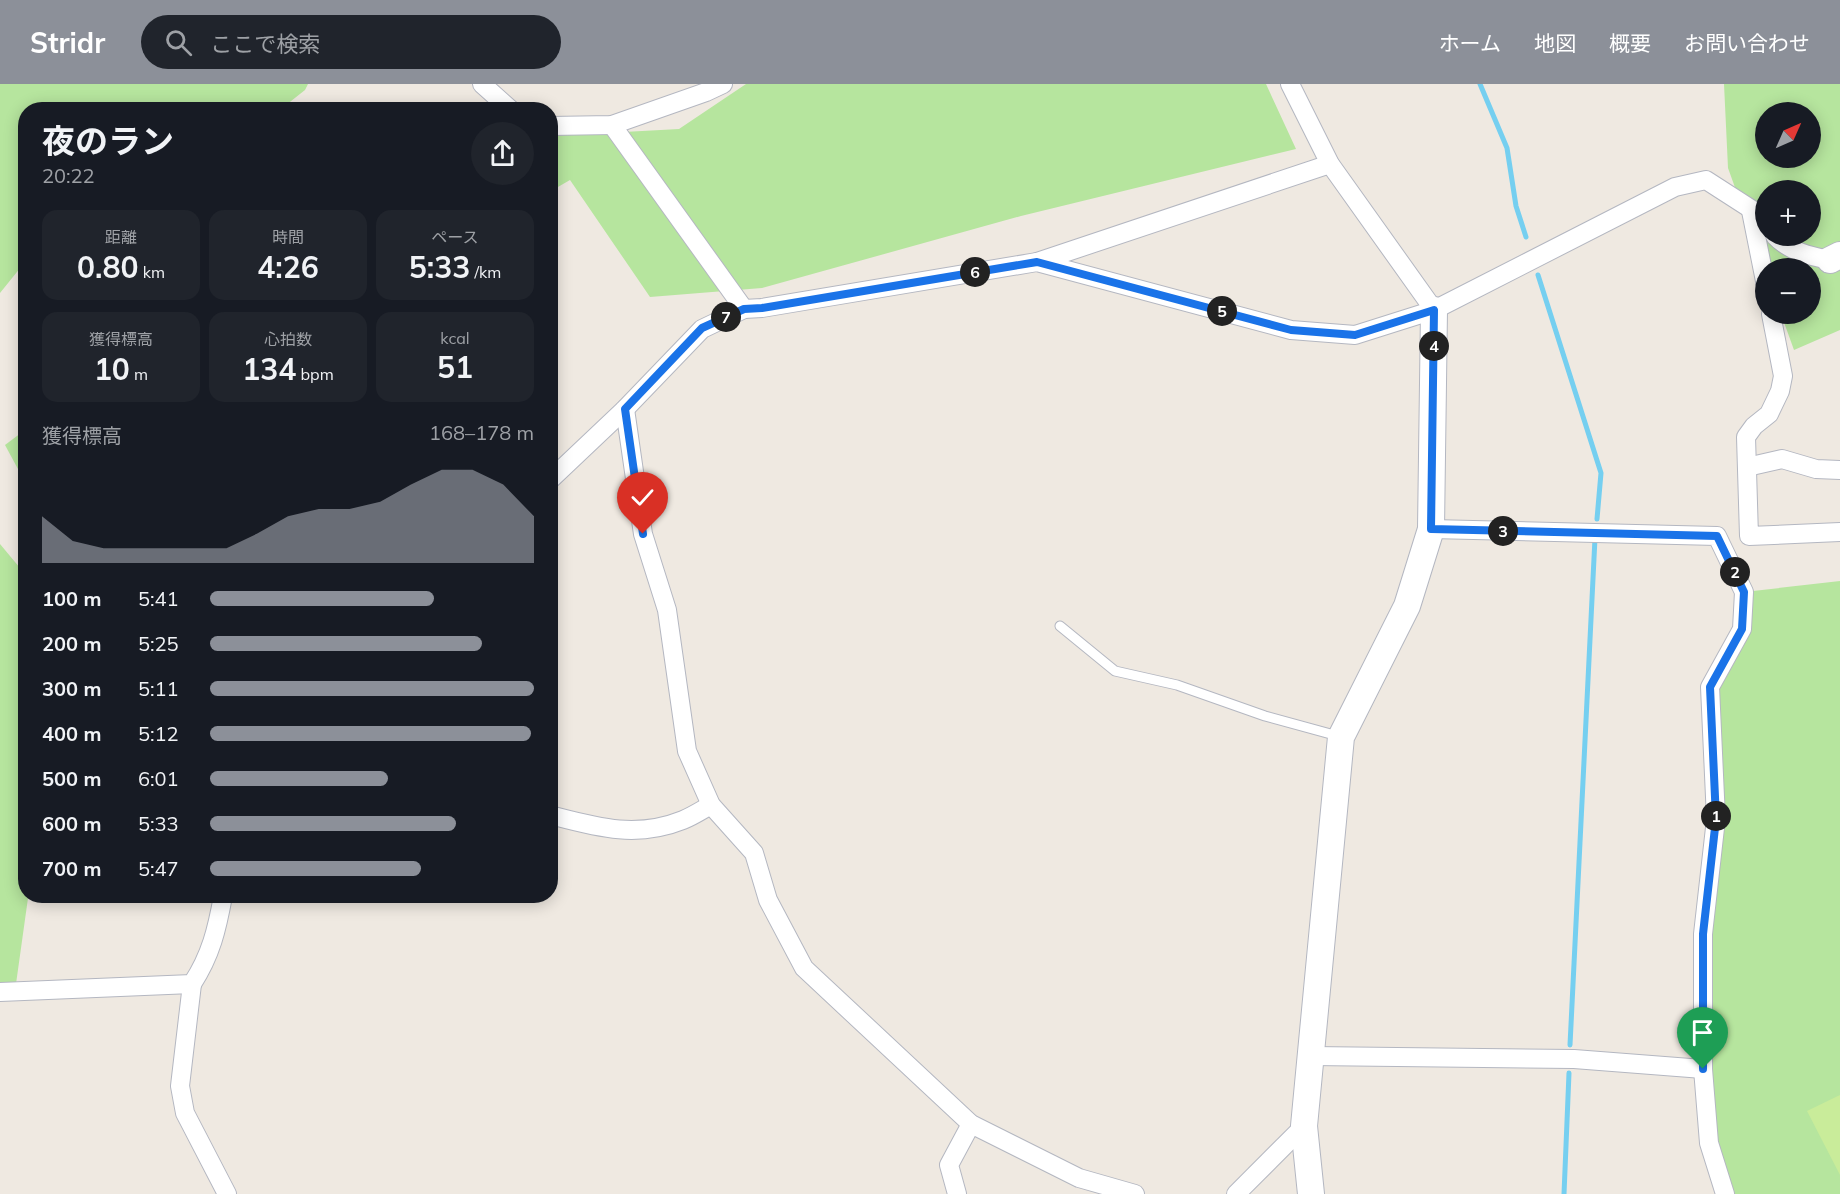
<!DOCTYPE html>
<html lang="ja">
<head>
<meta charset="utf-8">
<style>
  :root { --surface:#171b24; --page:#20242c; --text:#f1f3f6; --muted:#9ea1a6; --accent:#8c9099 }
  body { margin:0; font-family:Mulish,"Noto Sans JP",sans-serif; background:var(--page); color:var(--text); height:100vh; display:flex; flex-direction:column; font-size:22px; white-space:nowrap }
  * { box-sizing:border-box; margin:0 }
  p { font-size:20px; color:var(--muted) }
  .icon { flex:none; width:33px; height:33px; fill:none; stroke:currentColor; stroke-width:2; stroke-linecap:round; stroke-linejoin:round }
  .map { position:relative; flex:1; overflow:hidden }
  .details { position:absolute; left:18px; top:18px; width:540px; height:801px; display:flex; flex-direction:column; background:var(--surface); border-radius:24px; box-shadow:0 3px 15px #0003 }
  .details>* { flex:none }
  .needle { width:39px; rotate:45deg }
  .fabs { position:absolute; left:1755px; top:18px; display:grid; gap:12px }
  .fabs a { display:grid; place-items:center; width:66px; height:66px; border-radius:50%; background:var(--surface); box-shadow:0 3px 15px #0003; font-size:30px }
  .pin { position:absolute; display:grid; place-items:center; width:51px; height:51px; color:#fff; margin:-62px -26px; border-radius:50% 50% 50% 0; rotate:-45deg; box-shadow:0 0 6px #0007 }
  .pin .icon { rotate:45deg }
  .km { position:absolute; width:30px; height:30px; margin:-15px; border-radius:50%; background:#222; color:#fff; font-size:16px; line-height:30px; text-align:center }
  .round { display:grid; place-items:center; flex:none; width:63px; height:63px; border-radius:32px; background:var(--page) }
  .head { display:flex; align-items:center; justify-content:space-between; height:102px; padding:0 24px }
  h1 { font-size:33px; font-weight:700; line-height:45px }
  .metrics { display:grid; grid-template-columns:repeat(3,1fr); gap:9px; height:102px; padding:6px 24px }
  .metrics div { display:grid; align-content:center; border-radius:15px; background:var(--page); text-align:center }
  .metrics b { font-size:30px; font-weight:700 }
  .metrics small { font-size:16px; font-weight:400 }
  .metrics p { font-size:16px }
  .chart { height:168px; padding:12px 24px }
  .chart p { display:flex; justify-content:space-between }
  .chart svg { width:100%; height:108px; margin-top:6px; fill:var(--accent); opacity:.7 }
  ul { padding:0 24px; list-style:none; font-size:20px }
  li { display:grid; grid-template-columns:96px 72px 1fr; align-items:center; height:45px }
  li i { height:15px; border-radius:8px; background:var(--accent) }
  header { display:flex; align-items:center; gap:36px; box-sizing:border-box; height:84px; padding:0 30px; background:var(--accent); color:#fff }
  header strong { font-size:28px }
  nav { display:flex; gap:33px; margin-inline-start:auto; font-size:21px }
  .search { width:420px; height:54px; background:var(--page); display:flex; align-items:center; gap:15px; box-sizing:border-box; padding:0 21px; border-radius:33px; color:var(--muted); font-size:22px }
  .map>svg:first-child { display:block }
  .green { fill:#b6e59e; fill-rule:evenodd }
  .pitch { fill:#c9ec9a }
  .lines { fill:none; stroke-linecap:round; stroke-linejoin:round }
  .stream { stroke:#75cff0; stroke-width:5 }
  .lane-casing { stroke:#b4b7c1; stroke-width:11 }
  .street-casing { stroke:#b4b7c1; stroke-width:20 }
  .secondary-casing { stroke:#b4b7c1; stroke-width:28 }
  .lane { stroke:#fff; stroke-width:9 }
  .street { stroke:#fff; stroke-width:18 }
  .secondary { stroke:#fff; stroke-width:26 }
  .route-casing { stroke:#fff; stroke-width:12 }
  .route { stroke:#1a73e8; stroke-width:8 }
</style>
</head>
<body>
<header>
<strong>Stridr</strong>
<div class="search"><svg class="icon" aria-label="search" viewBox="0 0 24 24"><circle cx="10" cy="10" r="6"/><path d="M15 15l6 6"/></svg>ここで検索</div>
<nav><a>ホーム</a><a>地図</a><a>概要</a><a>お問い合わせ</a></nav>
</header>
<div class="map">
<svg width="1840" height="1110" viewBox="0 0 1840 1110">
  <rect width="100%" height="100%" fill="#efe9e1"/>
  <g class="green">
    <polygon points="0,0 308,0 305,6 281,25 26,26 25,178 0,209"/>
    <polygon points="746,0 1266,0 1296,65 1021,132 762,204 650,213 570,96 551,107 550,52 679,45"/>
    <path d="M1724,0H1840V246L1794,266L1781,230H1810V184H1766L1765,187L1728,84ZM1766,28H1810V74H1766ZM1766,106H1810V152H1766Z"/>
    <polygon points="25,346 25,398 5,361"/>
    <polygon points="0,460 25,490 26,812 35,812 28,814 15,907 0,908"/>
    <polygon points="1840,497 1840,1110 1725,1110 1703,985 1716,735 1710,603 1742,545 1744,508"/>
  </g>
  <polygon class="pitch" points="1840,1011 1840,1091 1807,1027"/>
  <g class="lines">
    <g class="stream">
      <polyline points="1480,0 1507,64 1516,122 1526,153"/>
      <polyline points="1538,191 1601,389 1597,435"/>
      <polyline points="1570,961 1595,454"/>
      <polyline points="1564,1110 1569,989"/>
    </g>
    <defs>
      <polyline id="lane" points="1060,542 1115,587 1177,601 1265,632 1338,652"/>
      <g id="street">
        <polyline points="482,0 511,26"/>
        <polyline points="1290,0 1330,80 1434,226"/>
        <polyline points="612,41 744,225"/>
        <polyline points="550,42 612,41 706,8 723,0"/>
        <polyline points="1751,127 1766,202"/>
        <path d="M1775,152C1789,167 1809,172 1830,176"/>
        <polyline points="1037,178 1330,80"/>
        <polyline points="1771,230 1783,292 1780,307 1769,330 1754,342 1746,353 1749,452 1840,448"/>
        <polyline points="625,325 643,450 667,526 687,667 711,721 754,769 768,816 804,884 971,1040 1079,1094 1135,1110"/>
        <polyline points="1747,383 1782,375 1816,385 1840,386"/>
        <polyline points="550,396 625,325 702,245 744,225 762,224 1037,178 1291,246 1355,251 1434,226 1675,103 1706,96 1751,125 1766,141"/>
        <polyline points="1431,445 1717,452 1744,508 1742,545 1710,603 1716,735 1703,850 1703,985 1709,1059 1725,1110"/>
        <path d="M550,731C596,743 636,755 683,736C693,732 702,726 711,721"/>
        <polyline points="192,900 180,1002 185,1029 227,1110"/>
        <path d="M0,908L192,900C211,871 217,845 223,812"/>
        <polyline points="1311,972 1574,975 1703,985"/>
        <polyline points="957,1110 949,1081 971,1040"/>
        <polyline points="1236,1110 1304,1042"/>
      </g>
      <g id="secondary">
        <polyline points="1830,176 1840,171"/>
        <polyline points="1311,1110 1304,1042 1341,653 1407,522 1431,445 1434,226"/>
      </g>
    </defs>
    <use href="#lane" class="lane-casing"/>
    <use href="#street" class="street-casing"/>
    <use href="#secondary" class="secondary-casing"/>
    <use href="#lane" class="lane"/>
    <use href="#street" class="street"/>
    <use href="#secondary" class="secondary"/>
  </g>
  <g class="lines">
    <defs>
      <polyline id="route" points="643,450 625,325 702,244 744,225 762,224 1037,178 1291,246 1355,251 1434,226 1431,445 1717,452 1744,508 1742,545 1710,603 1716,735 1703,850 1703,985"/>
    </defs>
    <use href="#route" class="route-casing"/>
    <use href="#route" class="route"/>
  </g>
</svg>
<div class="fabs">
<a><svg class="needle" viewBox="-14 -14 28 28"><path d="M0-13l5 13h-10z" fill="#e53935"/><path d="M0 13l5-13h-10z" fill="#9ea1a6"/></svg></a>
<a>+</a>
<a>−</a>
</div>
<div class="pin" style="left:1703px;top:985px;background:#1e9e55"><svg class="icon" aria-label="arrive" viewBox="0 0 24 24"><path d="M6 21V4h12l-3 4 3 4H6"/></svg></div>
<div class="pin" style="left:643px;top:450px;background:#d93025"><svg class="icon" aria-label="check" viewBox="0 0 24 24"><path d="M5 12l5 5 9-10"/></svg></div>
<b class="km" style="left:1716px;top:732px">1</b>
<b class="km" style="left:1735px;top:488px">2</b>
<b class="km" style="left:1503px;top:447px">3</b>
<b class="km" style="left:1434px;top:262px">4</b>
<b class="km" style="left:1222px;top:227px">5</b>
<b class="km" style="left:975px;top:188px">6</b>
<b class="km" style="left:726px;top:233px">7</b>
<section class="details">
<div class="head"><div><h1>夜のラン</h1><p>20:22</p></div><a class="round"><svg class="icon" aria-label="share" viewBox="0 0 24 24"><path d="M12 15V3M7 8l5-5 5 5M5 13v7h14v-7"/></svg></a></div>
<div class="metrics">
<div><p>距離</p><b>0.80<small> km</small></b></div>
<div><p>時間</p><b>4:26</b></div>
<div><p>ペース</p><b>5:33<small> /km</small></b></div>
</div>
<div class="metrics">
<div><p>獲得標高</p><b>10<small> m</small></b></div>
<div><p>心拍数</p><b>134<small> bpm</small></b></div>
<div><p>kcal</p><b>51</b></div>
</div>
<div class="chart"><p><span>獲得標高</span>168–178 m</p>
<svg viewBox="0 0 160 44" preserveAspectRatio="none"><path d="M0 44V25L10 35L20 38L30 38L40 38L50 38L60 38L70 32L80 25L90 22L100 22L110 19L120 12L130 6L140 6L150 12L160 25V44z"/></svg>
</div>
<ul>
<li><b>100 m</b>5:41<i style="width:69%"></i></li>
<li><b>200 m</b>5:25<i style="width:84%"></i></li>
<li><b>300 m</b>5:11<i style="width:100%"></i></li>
<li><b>400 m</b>5:12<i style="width:99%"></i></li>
<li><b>500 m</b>6:01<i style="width:55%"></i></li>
<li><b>600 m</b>5:33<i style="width:76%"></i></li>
<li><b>700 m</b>5:47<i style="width:65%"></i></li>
</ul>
</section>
</div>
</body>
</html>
